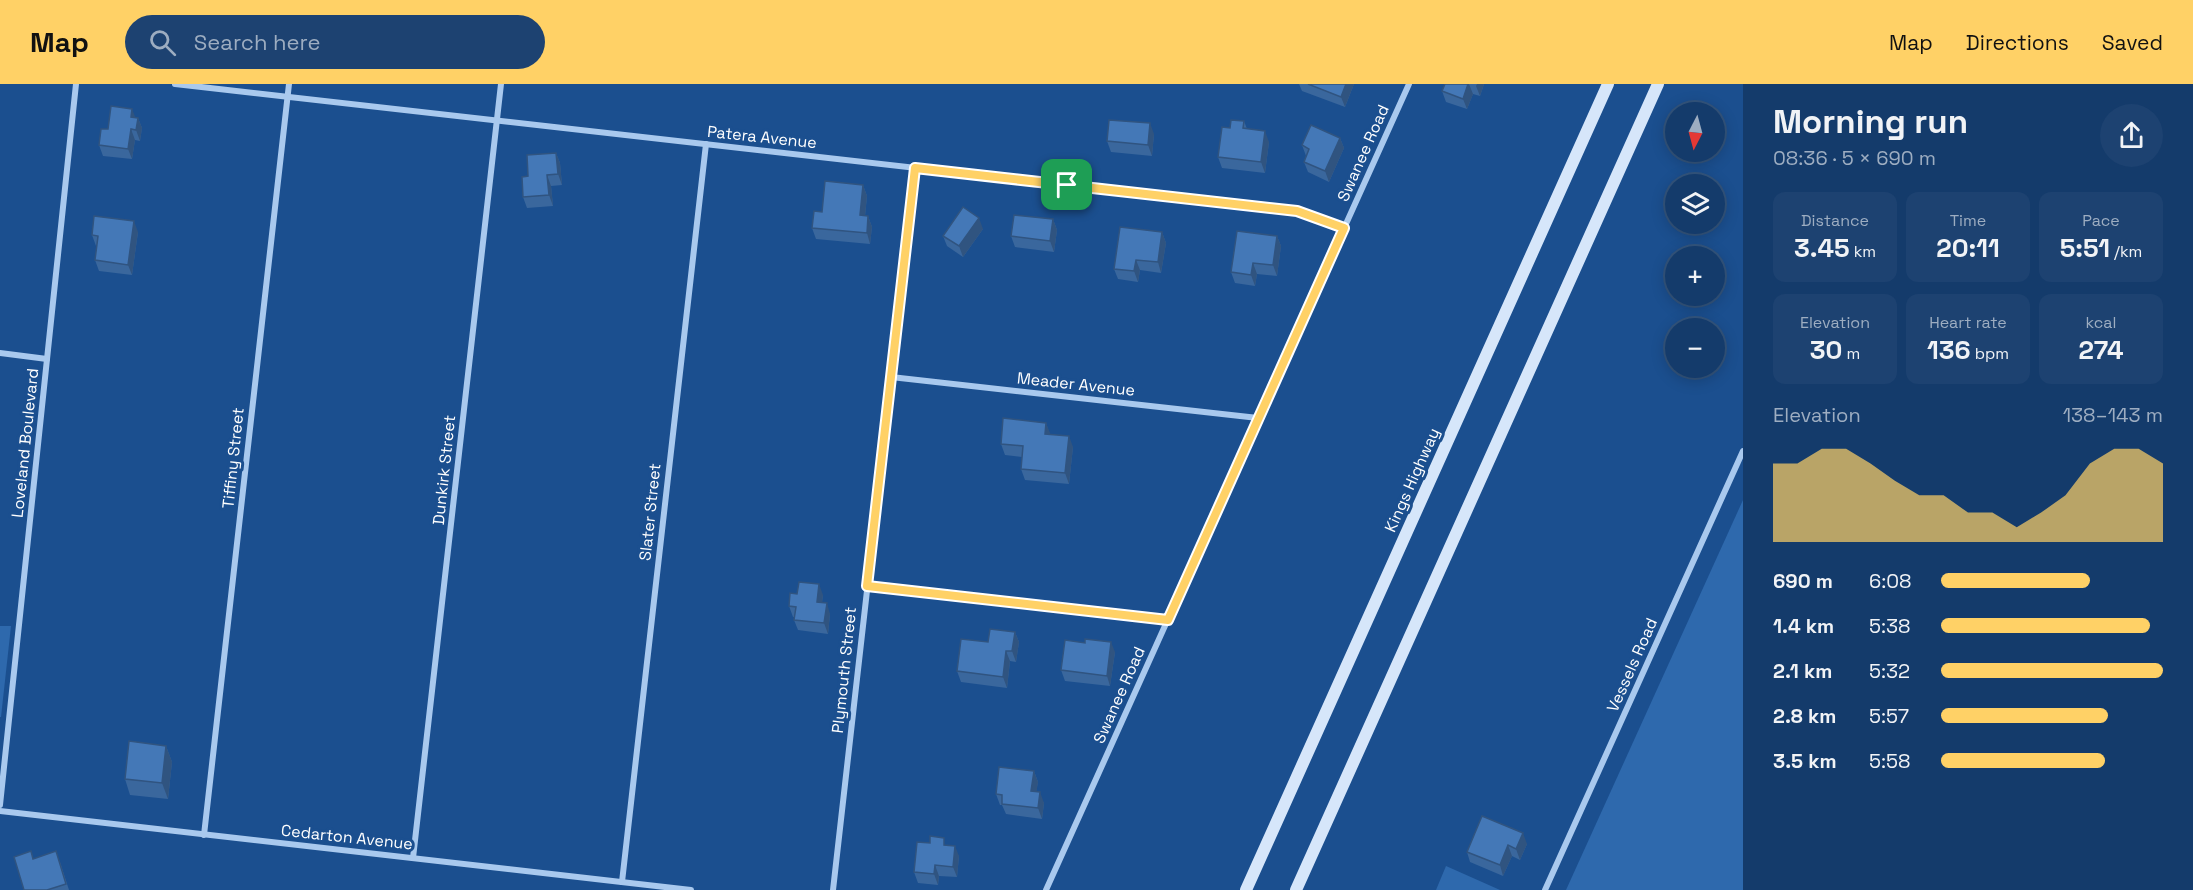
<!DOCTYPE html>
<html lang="en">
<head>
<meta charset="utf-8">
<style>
  :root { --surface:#143b6b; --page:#1d4271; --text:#f1f3f6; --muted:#9dadc1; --line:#33557e; --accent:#ffd166 }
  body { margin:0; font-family:"Space Grotesk",sans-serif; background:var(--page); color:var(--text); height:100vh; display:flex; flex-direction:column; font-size:22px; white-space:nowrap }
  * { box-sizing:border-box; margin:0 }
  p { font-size:20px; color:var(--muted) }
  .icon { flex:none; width:33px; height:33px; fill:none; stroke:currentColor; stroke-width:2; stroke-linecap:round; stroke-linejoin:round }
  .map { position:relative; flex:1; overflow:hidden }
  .details { display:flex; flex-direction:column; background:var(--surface); width:450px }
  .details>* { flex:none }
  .needle { width:39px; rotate:186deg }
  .fabs { position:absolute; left:1665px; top:18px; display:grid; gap:12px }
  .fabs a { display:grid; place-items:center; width:60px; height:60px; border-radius:50%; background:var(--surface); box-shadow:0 3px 15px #0003,0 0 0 2px var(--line); font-size:30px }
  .pin { position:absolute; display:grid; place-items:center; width:51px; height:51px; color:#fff; margin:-26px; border-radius:12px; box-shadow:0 3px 9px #0006 }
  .round { display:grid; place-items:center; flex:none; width:63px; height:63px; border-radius:32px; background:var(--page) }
  .summary { display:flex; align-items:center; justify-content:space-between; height:102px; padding:0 30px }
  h1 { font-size:33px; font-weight:800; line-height:45px }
  .metrics { display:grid; grid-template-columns:repeat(3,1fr); gap:9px; height:102px; padding:6px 30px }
  .metrics div { display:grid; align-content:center; border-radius:12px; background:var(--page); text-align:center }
  .metrics b { font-size:26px; font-weight:800 }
  .metrics small { font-size:16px; font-weight:400 }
  .metrics p { font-size:16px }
  .chart { height:168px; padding:12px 30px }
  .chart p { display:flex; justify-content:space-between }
  .chart svg { width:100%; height:108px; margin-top:6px; fill:var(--accent); opacity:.7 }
  ul { padding:0 30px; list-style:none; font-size:20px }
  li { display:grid; grid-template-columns:96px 72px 1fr; align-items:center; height:45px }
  li i { height:15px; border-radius:8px; background:var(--accent) }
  header { display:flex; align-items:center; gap:36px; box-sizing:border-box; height:84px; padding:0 30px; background:var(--accent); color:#111 }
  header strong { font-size:28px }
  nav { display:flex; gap:33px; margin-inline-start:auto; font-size:21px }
  .search { width:420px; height:54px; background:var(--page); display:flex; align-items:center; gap:15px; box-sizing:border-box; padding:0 21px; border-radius:33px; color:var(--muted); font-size:22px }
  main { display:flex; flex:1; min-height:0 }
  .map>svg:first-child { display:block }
  .green { fill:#2e69ad }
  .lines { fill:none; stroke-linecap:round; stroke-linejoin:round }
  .street { stroke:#a9c9ee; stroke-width:6 }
  .secondary { stroke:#d6e6fa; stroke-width:12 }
  .wall { fill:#3a679d }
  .shaded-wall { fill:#305480 }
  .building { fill:#4478b7; stroke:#305480; stroke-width:1.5 }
  .route-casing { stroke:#fff; stroke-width:12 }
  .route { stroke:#ffd166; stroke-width:8 }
  .labels { text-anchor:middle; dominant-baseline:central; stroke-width:6; stroke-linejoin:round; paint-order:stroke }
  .street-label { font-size:16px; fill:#fff; stroke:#1b4f8f }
</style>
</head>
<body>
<header>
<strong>Map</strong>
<div class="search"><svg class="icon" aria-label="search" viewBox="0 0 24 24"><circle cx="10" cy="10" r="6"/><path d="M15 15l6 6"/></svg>Search here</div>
<nav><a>Map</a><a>Directions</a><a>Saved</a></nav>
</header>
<main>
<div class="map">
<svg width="1743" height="806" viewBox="0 0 1743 806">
  <rect width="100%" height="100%" fill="#1b4f8f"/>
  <g class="green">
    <polygon points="1743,416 1743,806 1566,806"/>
    <polygon points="0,542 11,542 1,633 0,633"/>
    <polygon points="1446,782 1500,806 1436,806"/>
  </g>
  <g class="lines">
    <g class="street">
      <polyline points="175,0 1297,127 1343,145"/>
      <polyline points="0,269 47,275"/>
      <polyline points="891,293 1258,334"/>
      <polyline points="867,502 1168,536"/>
      <polyline points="0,721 76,0"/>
      <polyline points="0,727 691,806"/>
      <polyline points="204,751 289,0"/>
      <polyline points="413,774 501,0"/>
      <polyline points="622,798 706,60"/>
      <polyline points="833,806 915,84"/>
      <polyline points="1046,806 1409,0"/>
      <polyline points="1545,806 1743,367"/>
    </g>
    <g class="secondary">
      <polyline points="1246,806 1608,0"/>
      <polyline points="1296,806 1658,0"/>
    </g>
  </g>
  <g class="wall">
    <polygon points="1299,0 1354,0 1345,23 1302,7"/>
    <polygon points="1445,0 1484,0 1480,12 1473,10 1467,25 1446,18 1442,7"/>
    <polygon points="135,33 138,34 142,44 140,57 135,56 132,75 103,72 99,61 108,45"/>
    <polygon points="1244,37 1247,45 1269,58 1265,89 1222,84 1218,73 1230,44"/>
    <polygon points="1154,50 1152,72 1111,68 1107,57"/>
    <polygon points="1340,54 1344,64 1329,98 1308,88 1304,78 1306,72 1302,61"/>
    <polygon points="556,69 560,79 562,101 551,102 553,122 527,124 523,113 528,92"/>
    <polygon points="863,101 867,112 865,132 868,132 872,143 870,160 816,155 812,144 822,128"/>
    <polygon points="1053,135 1057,146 1054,168 1015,163 1011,152"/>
    <polygon points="983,145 963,173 947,162 943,152"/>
    <polygon points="138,148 132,191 99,187 95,176 97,162 96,162 92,151"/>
    <polygon points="1162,148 1166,159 1161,189 1140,186 1138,198 1118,195 1114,185"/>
    <polygon points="1277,152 1281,162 1277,192 1257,190 1255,202 1235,199 1231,188"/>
    <polygon points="1046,339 1050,351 1073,363 1069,400 1025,396 1021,385 1022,373 1005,371 1001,360"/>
    <polygon points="797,510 823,511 822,518 830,530 828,550 798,546 794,536 795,533 793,533 789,522"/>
    <polygon points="1015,548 1019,558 1016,578 1010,577 1007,604 961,598 957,587 988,558"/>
    <polygon points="1115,568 1110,602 1065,597 1061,586"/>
    <polygon points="166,662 172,678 168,715 130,711 125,695"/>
    <polygon points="1034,687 1038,698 1036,708 1044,719 1042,735 1006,730 1002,721 1000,721 996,710"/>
    <polygon points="1482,732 1527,760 1520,776 1512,772 1503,792 1470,778 1467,768"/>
    <polygon points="947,761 959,772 957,793 939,792 938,801 918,799 914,788"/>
    <polygon points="60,778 69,806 24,806"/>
  </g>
  <g class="shaded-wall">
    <polygon points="1346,0 1354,0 1345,23 1341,13"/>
    <polygon points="1468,0 1469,0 1473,10 1467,25 1463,15"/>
    <polygon points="1477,0 1484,0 1480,12 1476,2"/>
    <polygon points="132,25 136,35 131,33"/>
    <polygon points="138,34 142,44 140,57 136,46"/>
    <polygon points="1150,39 1154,50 1152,72 1148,61"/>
    <polygon points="131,45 135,56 132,75 128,65"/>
    <polygon points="1265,47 1269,58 1265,89 1261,78"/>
    <polygon points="1340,54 1344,64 1329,98 1325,87"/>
    <polygon points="556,69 560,79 562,101 558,90"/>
    <polygon points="547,91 551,102 553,122 549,111"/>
    <polygon points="863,101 867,112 864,142 860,131"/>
    <polygon points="868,132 872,143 870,160 867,149"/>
    <polygon points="979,134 983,145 963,173 959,162"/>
    <polygon points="1053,135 1057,146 1054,168 1050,157"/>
    <polygon points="134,137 138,148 132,191 128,181"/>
    <polygon points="1162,148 1166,159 1161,189 1158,178"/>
    <polygon points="1277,152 1281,162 1277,192 1273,181"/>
    <polygon points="1136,176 1140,186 1138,198 1134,187"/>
    <polygon points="1253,179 1257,190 1255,202 1251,191"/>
    <polygon points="1046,339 1050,349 1049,361 1045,350"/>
    <polygon points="1069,352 1073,363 1069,400 1065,389"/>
    <polygon points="819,500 823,511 821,528 817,518"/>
    <polygon points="827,519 830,530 828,550 824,539"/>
    <polygon points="1015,548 1019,558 1016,578 1012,567"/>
    <polygon points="1111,558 1115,568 1110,602 1107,592"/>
    <polygon points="1006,567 1010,577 1007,604 1003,593"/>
    <polygon points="166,662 172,678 168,715 162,699"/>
    <polygon points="1034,687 1038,698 1035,718 1031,707"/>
    <polygon points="1040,708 1044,719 1042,735 1038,724"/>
    <polygon points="1523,749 1527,760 1520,776 1516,765"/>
    <polygon points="1508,761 1512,772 1503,792 1500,781"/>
    <polygon points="955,762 959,772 957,793 953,783"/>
    <polygon points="935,781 939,792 938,801 934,790"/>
  </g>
  <g class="building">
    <polygon points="1308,0 1346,0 1341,13"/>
    <polygon points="1445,0 1468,0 1463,15 1442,7"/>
    <polygon points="111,22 132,25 131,33 138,34 136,46 131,45 128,65 99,61 101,45 108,45"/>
    <polygon points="1109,36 1150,39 1148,61 1107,57"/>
    <polygon points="1231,36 1244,37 1243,44 1265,47 1261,78 1218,73 1222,43 1230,44"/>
    <polygon points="1311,41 1340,54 1325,87 1304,78 1309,65 1302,61"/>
    <polygon points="556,69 558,90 547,91 549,111 523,113 522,93 528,92 527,71"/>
    <polygon points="825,97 863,101 860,131 868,132 867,149 812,144 814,127 822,128"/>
    <polygon points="963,123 979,134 959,162 943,152"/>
    <polygon points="1014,131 1053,135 1050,157 1011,152"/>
    <polygon points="94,132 134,137 128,181 95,176 98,152 92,151"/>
    <polygon points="1120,143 1162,148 1158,178 1136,176 1134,187 1114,185"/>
    <polygon points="1237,147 1277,152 1273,181 1253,179 1251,191 1231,188"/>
    <polygon points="1003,334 1046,339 1045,350 1069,352 1065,389 1021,385 1023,362 1001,360"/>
    <polygon points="799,498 819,500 817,518 827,519 824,539 794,536 796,523 789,522 790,509 797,510"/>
    <polygon points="990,545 1015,548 1012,567 1006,567 1003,593 957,587 961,555 988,558"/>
    <polygon points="1085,555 1111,558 1107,592 1061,586 1065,556 1085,559"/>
    <polygon points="129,657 166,662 162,699 125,695"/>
    <polygon points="999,683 1034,687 1031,707 1040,708 1038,724 1002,720 1002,711 996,710"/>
    <polygon points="1482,732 1523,749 1516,765 1508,761 1500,781 1467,768"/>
    <polygon points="930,752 944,754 944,761 955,762 953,783 935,781 934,790 914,788 917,758 930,759"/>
    <polygon points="31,767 33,775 56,767 66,800 47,806 24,806 14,773"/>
  </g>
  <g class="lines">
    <defs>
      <polygon id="route" points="915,84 1297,127 1344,144 1168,536 867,502"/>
    </defs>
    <use href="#route" class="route-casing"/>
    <use href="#route" class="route"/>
  </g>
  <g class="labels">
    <g class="street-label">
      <text transform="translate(762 53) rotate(6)">Patera Avenue</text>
      <text transform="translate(1363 69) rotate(-66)">Swanee Road</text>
      <text transform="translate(1076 300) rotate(6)">Meader Avenue</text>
      <text transform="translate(25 359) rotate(-84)">Loveland Boulevard</text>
      <text transform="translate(233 374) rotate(-84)">Tiffiny Street</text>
      <text transform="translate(444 386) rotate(-84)">Dunkirk Street</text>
      <text transform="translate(1412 396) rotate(-66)">Kings Highway</text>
      <text transform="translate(650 428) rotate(-84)">Slater Street</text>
      <text transform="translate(1632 581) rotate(-66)">Vessels Road</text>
      <text transform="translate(844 586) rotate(-84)">Plymouth Street</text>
      <text transform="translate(1119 611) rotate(-66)">Swanee Road</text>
      <text transform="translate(347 753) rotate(6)">Cedarton Avenue</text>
    </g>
  </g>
</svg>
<div class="fabs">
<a><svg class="needle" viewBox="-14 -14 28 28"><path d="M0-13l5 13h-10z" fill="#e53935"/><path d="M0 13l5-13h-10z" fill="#9dadc1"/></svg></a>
<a><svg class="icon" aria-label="layers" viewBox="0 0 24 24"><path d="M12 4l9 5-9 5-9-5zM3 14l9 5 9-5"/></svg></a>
<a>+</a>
<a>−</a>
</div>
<div class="pin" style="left:1067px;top:101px;background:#1e9e55"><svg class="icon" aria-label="arrive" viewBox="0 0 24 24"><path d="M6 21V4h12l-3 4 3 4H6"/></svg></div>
</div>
<section class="details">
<div class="summary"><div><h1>Morning run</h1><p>08:36 · 5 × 690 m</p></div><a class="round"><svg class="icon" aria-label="share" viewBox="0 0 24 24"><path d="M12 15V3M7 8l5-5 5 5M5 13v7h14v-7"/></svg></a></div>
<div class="metrics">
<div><p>Distance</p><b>3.45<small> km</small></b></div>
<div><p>Time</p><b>20:11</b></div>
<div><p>Pace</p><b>5:51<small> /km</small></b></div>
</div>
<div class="metrics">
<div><p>Elevation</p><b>30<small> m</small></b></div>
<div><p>Heart rate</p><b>136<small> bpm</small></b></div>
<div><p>kcal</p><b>274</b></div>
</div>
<div class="chart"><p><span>Elevation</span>138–143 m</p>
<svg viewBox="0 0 160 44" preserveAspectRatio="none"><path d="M0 44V12L10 12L20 6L30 6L40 12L50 19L60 25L70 25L80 32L90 32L100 38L110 32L120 25L130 12L140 6L150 6L160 12V44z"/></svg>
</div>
<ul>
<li><b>690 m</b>6:08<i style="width:67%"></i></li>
<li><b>1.4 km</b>5:38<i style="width:94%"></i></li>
<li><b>2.1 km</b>5:32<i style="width:100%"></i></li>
<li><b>2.8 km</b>5:57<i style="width:75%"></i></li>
<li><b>3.5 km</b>5:58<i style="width:74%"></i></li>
</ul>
</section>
</main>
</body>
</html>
